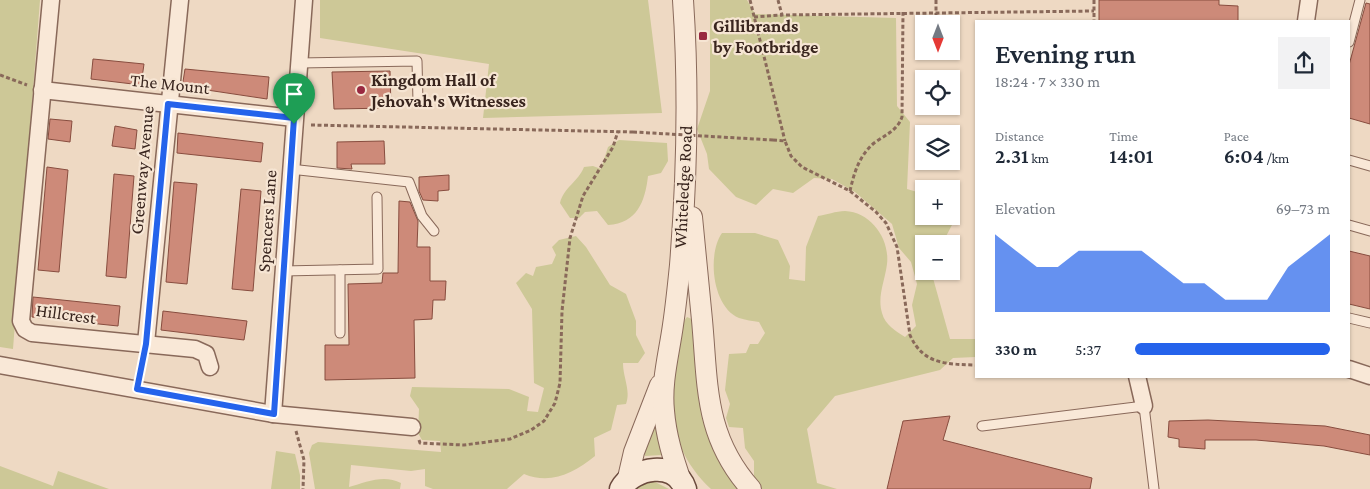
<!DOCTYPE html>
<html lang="en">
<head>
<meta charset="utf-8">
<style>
  :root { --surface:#fff; --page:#f2f2f3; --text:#1f2937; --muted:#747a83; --accent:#2563eb }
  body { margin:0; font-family:"Crimson Pro",serif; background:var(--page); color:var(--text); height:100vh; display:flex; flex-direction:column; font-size:19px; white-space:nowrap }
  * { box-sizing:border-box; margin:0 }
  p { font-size:16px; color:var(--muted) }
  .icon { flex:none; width:28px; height:28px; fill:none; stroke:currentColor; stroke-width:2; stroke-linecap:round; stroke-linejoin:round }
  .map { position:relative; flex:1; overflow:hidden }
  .panel { position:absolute; left:975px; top:20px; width:375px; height:358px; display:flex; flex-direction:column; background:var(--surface); border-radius:0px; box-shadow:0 1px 4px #0004 }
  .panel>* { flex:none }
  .needle { width:32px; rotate:180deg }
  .buttons { position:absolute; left:915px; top:15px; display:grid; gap:10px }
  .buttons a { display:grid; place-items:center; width:45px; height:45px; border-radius:0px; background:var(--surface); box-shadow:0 1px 4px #0004; font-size:25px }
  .pin { position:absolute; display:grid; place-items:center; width:42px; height:42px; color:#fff; margin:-51px -21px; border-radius:50% 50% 50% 0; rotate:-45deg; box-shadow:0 0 5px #0007 }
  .pin .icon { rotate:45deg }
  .round { display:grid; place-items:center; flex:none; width:52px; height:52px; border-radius:0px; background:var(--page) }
  .head { display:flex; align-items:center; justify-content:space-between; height:85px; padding:0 20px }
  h1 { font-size:28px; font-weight:600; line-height:38px }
  .metrics { display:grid; grid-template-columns:repeat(3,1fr); gap:8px; height:85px; padding:5px 20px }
  .metrics div { display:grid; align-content:center }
  .metrics b { font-size:21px; font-weight:600 }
  .metrics small { font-size:14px; font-weight:400 }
  .metrics p { font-size:14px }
  .chart { height:140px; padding:10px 20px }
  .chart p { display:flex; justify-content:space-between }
  .chart svg { width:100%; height:90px; margin-top:5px; fill:var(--accent); opacity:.7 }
  ul { padding:0 20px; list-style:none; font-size:16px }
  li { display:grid; grid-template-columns:80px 60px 1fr; align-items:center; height:38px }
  li i { height:12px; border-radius:6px; background:var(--accent) }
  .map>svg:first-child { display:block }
  .green { fill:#cdc897 }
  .building { fill:#cd8a79; stroke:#884d3f }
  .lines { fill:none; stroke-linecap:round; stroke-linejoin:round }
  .service-casing { stroke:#89695a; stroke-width:11 }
  .minor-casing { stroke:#89695a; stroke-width:19 }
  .tertiary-casing { stroke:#89695a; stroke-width:22 }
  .secondary-casing { stroke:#6b4a3d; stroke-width:25 }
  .path { stroke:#89695a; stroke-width:3; stroke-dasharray:4 2.5; stroke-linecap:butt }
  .service { stroke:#f9e8d7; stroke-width:9 }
  .minor { stroke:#f9e8d7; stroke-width:16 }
  .tertiary { stroke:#f9e8d7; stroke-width:20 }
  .secondary { stroke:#f9e8d7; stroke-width:22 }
  .path-bridge { stroke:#89695a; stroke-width:3; stroke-dasharray:4 2.5; stroke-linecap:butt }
  .route-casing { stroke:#fff; stroke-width:10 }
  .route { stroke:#2563eb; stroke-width:6 }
  .poi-dot { fill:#992941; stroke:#f6e5d3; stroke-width:2 }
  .labels { text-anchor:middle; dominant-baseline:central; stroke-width:4.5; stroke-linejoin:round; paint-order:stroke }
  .poi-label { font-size:18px; font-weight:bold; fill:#39251e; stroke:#f6e5d3; text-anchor:start }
  .street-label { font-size:18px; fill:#39251e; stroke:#f6e5d3 }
</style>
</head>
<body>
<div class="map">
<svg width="1370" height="489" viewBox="0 0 1370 489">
  <rect width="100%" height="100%" fill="#eed9c3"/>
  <g class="green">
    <polygon points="0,0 40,0 13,349 0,347"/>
    <polygon points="320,0 648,0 662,113 483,118 489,64 320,38"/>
    <path d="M710,0H747L755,14L896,18L897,106L910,122L907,189L924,194V216H951L953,223L942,244H924V271H931L950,339H976V357L953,358L940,370L835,396L807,429L817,483L837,489H762L754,477V461L745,448L743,428L729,427L726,418L730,404L725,390L729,354L746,353L750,344H758L765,333L759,322C753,321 745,320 739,318C712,307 707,254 722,233H755L778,240L790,266L789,279L805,281L806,247L818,216C826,215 836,211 845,211C871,212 890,239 887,264C885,281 877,296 882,313C885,325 896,331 905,337L916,326L912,305L917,284L911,262L899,248L892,224L855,192L832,179L814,178L793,193L773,189L756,205L736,197L709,169L707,154L697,129L710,91Z"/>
    <path d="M619,140L667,143L668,161L661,173L648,176C645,202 637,223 608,225L597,211L585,212L579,218H570L560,203C564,187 578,182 584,167L593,166L601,169L608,147Z"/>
    <path d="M576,236L586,247L610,285L626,294L636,321V335L645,353L638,363H623C623,378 631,390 626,404L617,405L611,430L594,438L595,456C574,473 551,485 524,474L507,489H433L425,486V469L411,471L351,465L349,487C366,482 384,474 401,483L400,489H315L309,453L312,445L318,442L441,452L440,441L422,440L418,433L419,409L410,396L412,387L509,389L529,397L527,411L538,412L544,388L534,383L532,309L516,283L526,273L533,276L536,267L552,264L556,255L552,247L559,240Z"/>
    <path d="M687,317L694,320L740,489H711C658,438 671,387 684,321Z"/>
    <polygon points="657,423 662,455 645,456 643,449 652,424"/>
    <polygon points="276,451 295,454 300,475 300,489 271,489"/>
    <polygon points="0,466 53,486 58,471 109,489 0,489"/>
    <polygon points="653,481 669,489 632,489 638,484"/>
  </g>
  <g class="building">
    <polygon points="1099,0 1219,0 1219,5 1238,6 1238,21 1099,21"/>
    <polygon points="1366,3 1370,4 1370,124 1349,118 1349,65"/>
    <polygon points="93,59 144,64 141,85 91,79"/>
    <polygon points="185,69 269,77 267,99 207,90 207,92 182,88"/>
    <polygon points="390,71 391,108 334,109 332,72"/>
    <polygon points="50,119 72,121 70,142 48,139"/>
    <polygon points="115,126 137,130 135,149 112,146"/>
    <polygon points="178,133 263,143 261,162 177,153"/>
    <polygon points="384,141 385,164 351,164 352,169 337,168 337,142"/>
    <polygon points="47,167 68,170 59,272 38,270"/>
    <polygon points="114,174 134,176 126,278 106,276"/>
    <polygon points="449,175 449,190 438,191 438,201 423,200 419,191 419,177"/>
    <polygon points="174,182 197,184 187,284 166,282"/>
    <polygon points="241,189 261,191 253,291 232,289"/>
    <polygon points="399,201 410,202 418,221 417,247 430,247 430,281 446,281 445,300 433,300 432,319 414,320 415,378 325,380 325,345 349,345 348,284 382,283 383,273 398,273"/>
    <polygon points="1349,251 1370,256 1370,309 1349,304"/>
    <polygon points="33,297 120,306 118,326 32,317"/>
    <polygon points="163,311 247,321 244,340 161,330"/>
    <polygon points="950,416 943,440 1092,478 1090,489 887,489 903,421"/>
    <polygon points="1208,420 1325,426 1370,435 1370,455 1324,446 1256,440 1205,440 1205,449 1179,447 1179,439 1168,437 1169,421"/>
  </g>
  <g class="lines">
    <defs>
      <g id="service">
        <polyline points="1349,42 1360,0"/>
        <polyline points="299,63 417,61 418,102"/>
        <polyline points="1349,160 1370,166"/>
        <polyline points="290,169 409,182 422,216 434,231"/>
        <polyline points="1349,225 1370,231"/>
        <polyline points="283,271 378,269 377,197"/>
        <polyline points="1349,318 1370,323"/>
        <polyline points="340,333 340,270"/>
        <polyline points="982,426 1144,406 1154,489"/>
      </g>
      <g id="minor">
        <polyline points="51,0 21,321 25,329 32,333 195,349 206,354 210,367"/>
        <polyline points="1306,21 1309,0"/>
        <polyline points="42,90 294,118"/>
        <polyline points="146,343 180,0"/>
        <polyline points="0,365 273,414 412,427"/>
        <polyline points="1349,369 1370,376"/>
        <polyline points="1137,376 1144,406"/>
        <polyline points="273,414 304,0"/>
      </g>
      <g id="tertiary">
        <path d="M692,217C695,251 699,286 702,320C708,385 704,436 751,489"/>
        <polyline points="628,478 634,452 660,385"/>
        <path d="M681,481C673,458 666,436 664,411C661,382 669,354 673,325C676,305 678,285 680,265C687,177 689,88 683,0"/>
      </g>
      <path id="secondary" d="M621,489C633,467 676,460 685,489"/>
    </defs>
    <use href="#service" class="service-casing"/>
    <use href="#minor" class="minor-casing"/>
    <use href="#tertiary" class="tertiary-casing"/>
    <use href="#secondary" class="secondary-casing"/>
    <g class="path">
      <polyline points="750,0 785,141"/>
      <polyline points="778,0 782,15 1094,11"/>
      <polyline points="936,0 936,24"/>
      <polyline points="1094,0 1094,21"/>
      <polyline points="754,17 782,15"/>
      <polyline points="0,75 27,85"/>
      <polyline points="311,125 633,132"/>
      <path d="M773,140L785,141L791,156L802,167L850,191L876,212L886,223L897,247L910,335C923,365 947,364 976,365"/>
      <path d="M850,191C854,173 859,156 874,143C885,135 897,131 902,117L903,12"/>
      <polyline points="140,375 143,359"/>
      <polyline points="296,431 304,460 303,489"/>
      <polyline points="419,440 420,443 464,445 510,439 531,430 544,421 555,403 560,383 562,311 570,238 583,196 613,147 618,131"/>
    </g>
    <use href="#service" class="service"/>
    <use href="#minor" class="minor"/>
    <use href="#tertiary" class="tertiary"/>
    <use href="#secondary" class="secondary"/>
    <polyline class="path-bridge" points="633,132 773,140"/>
  </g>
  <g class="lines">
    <defs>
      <polygon id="route" points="168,104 294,118 274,414 137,389 146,344"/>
    </defs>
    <use href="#route" class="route-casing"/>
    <use href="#route" class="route"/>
  </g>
  <g class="poi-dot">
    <rect x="698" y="31" width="10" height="10" rx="2.5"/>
    <circle cx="361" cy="90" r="5"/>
  </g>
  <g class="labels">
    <g class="poi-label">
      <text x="713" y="26">Gillibrands<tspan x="713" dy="21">by Footbridge</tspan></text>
      <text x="371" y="80">Kingdom Hall of<tspan x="371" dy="21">Jehovah's Witnesses</tspan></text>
    </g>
    <g class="street-label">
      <text transform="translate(170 84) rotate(6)">The Mount</text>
      <text transform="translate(142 170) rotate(-85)">Greenway Avenue</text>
      <text transform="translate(683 187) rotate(-87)">Whiteledge Road</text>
      <text transform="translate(267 221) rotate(-86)">Spencers Lane</text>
      <text transform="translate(66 314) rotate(8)">Hillcrest</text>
    </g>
  </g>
</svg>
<div class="buttons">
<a><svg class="needle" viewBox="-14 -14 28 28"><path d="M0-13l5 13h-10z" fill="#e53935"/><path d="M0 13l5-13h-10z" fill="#747a83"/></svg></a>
<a><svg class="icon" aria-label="locate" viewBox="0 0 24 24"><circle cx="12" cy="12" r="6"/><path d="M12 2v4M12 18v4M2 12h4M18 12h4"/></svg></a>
<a><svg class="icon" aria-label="layers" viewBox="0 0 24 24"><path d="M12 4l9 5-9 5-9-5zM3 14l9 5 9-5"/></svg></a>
<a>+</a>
<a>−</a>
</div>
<div class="pin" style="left:294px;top:124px;background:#1e9e55"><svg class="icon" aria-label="arrive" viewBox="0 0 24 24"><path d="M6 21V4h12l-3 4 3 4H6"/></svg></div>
<section class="panel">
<div class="head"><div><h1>Evening run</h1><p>18:24 · 7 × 330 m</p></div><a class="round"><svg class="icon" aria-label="share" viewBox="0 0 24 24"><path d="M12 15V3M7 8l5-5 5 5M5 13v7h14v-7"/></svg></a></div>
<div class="metrics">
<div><p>Distance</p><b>2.31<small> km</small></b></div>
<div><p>Time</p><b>14:01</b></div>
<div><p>Pace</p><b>6:04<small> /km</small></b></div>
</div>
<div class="chart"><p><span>Elevation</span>69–73 m</p>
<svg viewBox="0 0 160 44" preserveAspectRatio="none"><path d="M0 44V6L10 14L20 22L30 22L40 14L50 14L60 14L70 14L80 22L90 30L100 30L110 38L120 38L130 38L140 22L150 14L160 6V44z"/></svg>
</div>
<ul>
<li><b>330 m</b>5:37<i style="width:100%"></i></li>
</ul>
</section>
</div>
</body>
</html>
